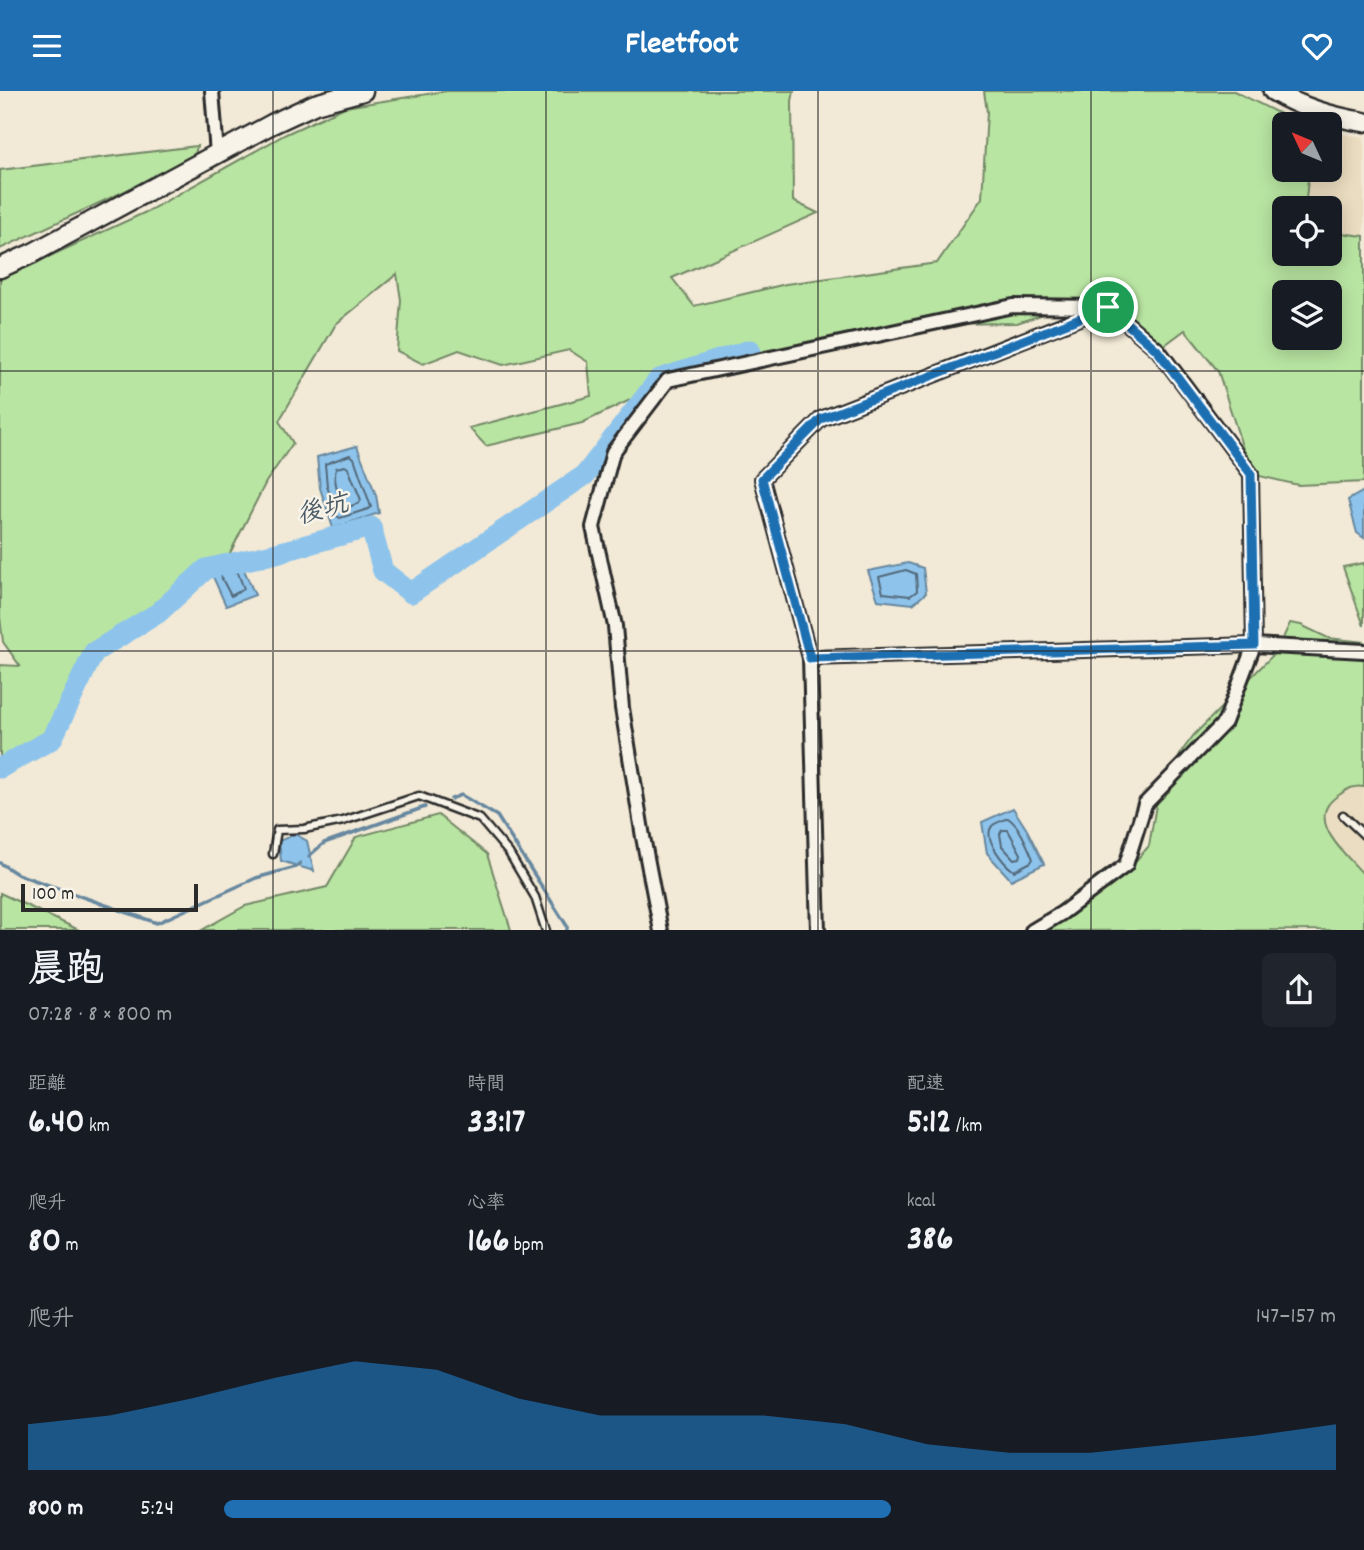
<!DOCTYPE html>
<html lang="zh-TW">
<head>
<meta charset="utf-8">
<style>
  :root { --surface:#171b24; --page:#20242c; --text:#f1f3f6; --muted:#9ea1a6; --accent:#1f6fb2 }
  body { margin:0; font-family:Dekko,"LXGW WenKai TC",sans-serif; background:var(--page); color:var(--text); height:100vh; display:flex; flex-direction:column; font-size:26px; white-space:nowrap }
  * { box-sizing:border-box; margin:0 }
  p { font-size:23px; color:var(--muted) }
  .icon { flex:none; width:38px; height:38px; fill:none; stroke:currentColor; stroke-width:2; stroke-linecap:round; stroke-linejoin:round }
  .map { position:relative; height:839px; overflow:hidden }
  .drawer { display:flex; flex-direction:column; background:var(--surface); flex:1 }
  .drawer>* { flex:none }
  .needle { width:46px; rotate:314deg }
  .controls { position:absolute; left:1272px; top:21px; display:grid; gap:14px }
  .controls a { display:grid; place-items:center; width:70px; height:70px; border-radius:10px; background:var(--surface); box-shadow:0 4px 18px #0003; font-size:35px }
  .scale { position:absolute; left:21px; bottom:18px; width:177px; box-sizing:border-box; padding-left:7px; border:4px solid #2b2b2b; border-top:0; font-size:19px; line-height:24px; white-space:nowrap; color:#2b2b2b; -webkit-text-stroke:5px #f7f3e8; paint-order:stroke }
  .pin { position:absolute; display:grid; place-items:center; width:60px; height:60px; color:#fff; margin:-30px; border:4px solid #fff; border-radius:50%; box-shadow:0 2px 7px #0007 }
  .round { display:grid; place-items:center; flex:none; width:74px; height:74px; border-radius:10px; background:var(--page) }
  .head { display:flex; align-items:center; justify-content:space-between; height:119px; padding:0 28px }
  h1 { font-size:38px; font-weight:700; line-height:52px }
  .metrics { display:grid; grid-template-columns:repeat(3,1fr); gap:10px; height:119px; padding:7px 28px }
  .metrics div { display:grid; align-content:center }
  .metrics b { font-size:35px; font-weight:700 }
  .metrics small { font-size:19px; font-weight:400 }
  .metrics p { font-size:19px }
  .chart { height:196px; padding:14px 28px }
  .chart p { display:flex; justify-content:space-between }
  .chart svg { width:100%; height:126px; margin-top:7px; fill:var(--accent); opacity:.7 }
  ul { padding:0 28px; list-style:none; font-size:23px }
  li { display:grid; grid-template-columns:112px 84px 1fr; align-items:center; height:52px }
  li i { height:18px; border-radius:9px; background:var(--accent) }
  header { display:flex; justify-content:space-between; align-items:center; height:91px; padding:0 28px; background:var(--accent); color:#fff; font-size:32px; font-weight:700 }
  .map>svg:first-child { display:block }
  .built { fill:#ebddc1 }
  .green { fill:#b9e5a2; stroke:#728866; stroke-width:2; fill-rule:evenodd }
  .water { fill:#8ec4ec; stroke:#66879f; stroke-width:2 }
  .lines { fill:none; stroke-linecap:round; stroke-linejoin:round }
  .shore { stroke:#536878; stroke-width:2 }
  .stream { stroke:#66879f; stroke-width:3.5 }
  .river { stroke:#8ec4ec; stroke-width:21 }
  .lane-casing { stroke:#2b2b2b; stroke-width:11 }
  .street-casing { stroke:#2b2b2b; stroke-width:18 }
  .secondary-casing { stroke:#2b2b2b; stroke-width:23 }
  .lane { stroke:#f7f3e8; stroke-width:6 }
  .street { stroke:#f7f3e8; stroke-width:12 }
  .secondary { stroke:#f7f3e8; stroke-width:18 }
  .route-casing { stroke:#fff; stroke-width:14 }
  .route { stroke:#1f6fb2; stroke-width:9 }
  .grid { fill:none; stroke:#2b2b2b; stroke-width:2; stroke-opacity:0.55 }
  .labels { text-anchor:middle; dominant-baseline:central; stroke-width:5; stroke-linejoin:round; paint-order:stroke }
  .water-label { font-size:26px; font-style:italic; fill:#495965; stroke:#f7f3e8 }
</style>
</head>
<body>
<header><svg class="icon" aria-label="menu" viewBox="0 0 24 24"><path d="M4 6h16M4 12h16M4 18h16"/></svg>Fleetfoot<svg class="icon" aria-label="heart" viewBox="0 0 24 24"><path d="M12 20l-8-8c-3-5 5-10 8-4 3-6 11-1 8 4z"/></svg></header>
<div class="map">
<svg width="1364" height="840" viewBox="0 0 1364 840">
  <rect width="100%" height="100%" fill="#f2e9d6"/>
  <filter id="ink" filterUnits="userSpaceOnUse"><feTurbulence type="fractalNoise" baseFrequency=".0143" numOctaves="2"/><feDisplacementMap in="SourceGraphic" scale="14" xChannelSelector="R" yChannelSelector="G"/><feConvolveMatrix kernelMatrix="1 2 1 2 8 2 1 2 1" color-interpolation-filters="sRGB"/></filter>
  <g filter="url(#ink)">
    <g class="built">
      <polygon points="1330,42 1364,46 1364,145 1330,141 1330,117 1305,117 1309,79 1330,79"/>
      <polygon points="1361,695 1364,696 1364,784 1330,744 1323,725 1325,716 1332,708 1350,696"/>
    </g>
    <g class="green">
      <path d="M447,0H794L792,10L793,110L818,122L672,187L694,215L786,193L937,172L982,107L987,21L984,0H1234L1300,33H1284V79H1309L1305,117H1284V163H1330V141L1364,145V391L1298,394L1251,383L1218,280L1185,239L1158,259L1107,216L1053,220L1017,232L936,233L699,276L582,332L486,355L469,337L591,305L588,271L569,259L503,274L459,259L423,273L397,260L401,209L397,183L336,233L279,330L293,352L266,391L229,464L72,592L62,635L0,674V574L20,575L3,551L0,526V188L146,121L286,43L345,16ZM1284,201H1330V247H1284Z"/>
      <polygon points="197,55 194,68 0,158 0,79"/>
      <polygon points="1364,472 1364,535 1343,476"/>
      <path d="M1290,532L1301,534L1328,547L1364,551V696C1354,694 1347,698 1339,704C1302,727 1345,762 1364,784V839L1042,840L1129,777L1149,755L1156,714L1182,660L1194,644L1277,560Z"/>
      <polygon points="438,724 487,763 511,839 202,839 245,815 327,796 356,746"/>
      <polygon points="0,802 79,839 0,839"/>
    </g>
    <g class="water">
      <polygon points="357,355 376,404 379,422 333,437 320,397 317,366"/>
      <polygon points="1364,400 1364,447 1357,442 1348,409"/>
      <polygon points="241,472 255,504 226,515 210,479"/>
      <polygon points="908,472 923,477 926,502 913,513 878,509 868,480"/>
      <polygon points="1013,717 1027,739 1044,773 1011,789 987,762 982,731"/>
      <polygon points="295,743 307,750 314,780 281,770 279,750"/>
    </g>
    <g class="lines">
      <g class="shore">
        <polygon points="350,364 354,367 371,416 368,418 340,427 337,425 327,395 325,373"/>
        <path d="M345,375L348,377L361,409L359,412L346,417C338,408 333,389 336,377Z"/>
        <polygon points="906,479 916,483 917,500 910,505 883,502 879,486"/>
        <polygon points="234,481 238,482 244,498 231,505 221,486 223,483"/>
        <path d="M1008,727C1020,735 1027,754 1033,768L1031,771L1014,780C1004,773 982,747 992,735C994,732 1004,729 1008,727Z"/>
        <polygon points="1002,739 1008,739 1021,763 1020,767 1014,768 1002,755 1000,743"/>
      </g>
      <g class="stream">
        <polyline points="451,708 461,704 497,725 567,835 567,840"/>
        <polyline points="309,765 324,752 425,716"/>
        <polyline points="0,772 17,783 157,832 256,787 296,776 300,772"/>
      </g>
      <polyline class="river" points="0,677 52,648 94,561 158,522 206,478 273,463 371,436 383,480 411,502 585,384 659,288 750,259"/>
      <defs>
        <g id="lane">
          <polyline points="1343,724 1364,744"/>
          <polyline points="273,763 277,739 304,738 343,730 419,705 480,728 509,762 535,806 546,840"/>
        </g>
        <g id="street">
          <polyline points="212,0 217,63"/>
          <polyline points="810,567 1254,554 1364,560"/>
          <polyline points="661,840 643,746 622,617 615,535 593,436 613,361 668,289 1013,215 1108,216 1158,259 1251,383 1254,554 1225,631 1145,713 1126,774 1062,822 1032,840"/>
          <polyline points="818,840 810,567 762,388 821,328 1102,218"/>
        </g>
        <g id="secondary">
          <path d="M1273,0C1302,17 1331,26 1364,31"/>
          <polyline points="0,177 33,162 272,33 315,13 363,0"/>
        </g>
      </defs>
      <use href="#lane" class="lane-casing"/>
      <use href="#street" class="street-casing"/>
      <use href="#secondary" class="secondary-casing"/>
      <use href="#lane" class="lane"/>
      <use href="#street" class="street"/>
      <use href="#secondary" class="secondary"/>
    </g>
  </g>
  <g class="lines" filter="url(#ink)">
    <defs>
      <polygon id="route" points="1108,216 1157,259 1251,383 1254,554 810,567 762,388 821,328"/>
    </defs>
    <use href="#route" class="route-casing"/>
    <use href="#route" class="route"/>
  </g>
  <path class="grid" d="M273,0V840M546,0V840M818,0V840M1091,0V840M0,280H1364M0,560H1364"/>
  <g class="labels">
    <g class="water-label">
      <text transform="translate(323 420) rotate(-14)">後坑</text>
    </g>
  </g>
</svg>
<div class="controls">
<a><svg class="needle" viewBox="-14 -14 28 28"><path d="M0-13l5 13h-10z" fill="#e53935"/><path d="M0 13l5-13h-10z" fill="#9ea1a6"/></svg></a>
<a><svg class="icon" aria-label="locate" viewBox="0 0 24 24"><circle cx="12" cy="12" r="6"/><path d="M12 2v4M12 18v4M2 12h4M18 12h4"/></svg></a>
<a><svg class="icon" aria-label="layers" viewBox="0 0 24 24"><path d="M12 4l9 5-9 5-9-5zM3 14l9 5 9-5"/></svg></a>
</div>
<div class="scale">100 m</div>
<div class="pin" style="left:1108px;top:216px;background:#1e9e55"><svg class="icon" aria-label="arrive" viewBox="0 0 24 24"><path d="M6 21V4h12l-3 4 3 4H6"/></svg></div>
</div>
<section class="drawer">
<div class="head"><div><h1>晨跑</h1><p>07:28 · 8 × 800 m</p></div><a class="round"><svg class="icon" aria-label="share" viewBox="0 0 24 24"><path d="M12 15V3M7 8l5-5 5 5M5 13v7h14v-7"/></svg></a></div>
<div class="metrics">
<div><p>距離</p><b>6.40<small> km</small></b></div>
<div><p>時間</p><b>33:17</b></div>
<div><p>配速</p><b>5:12<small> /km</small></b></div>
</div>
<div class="metrics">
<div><p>爬升</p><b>80<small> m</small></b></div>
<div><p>心率</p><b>166<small> bpm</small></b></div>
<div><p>kcal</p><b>386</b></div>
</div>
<div class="chart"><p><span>爬升</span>147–157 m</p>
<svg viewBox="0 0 160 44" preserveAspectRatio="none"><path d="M0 44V28L10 25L20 19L30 12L40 6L50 9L60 19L70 25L80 25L90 25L100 28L110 35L120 38L130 38L140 35L150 32L160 28V44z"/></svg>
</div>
<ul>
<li><b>800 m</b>5:24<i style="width:60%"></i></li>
</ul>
</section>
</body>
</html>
